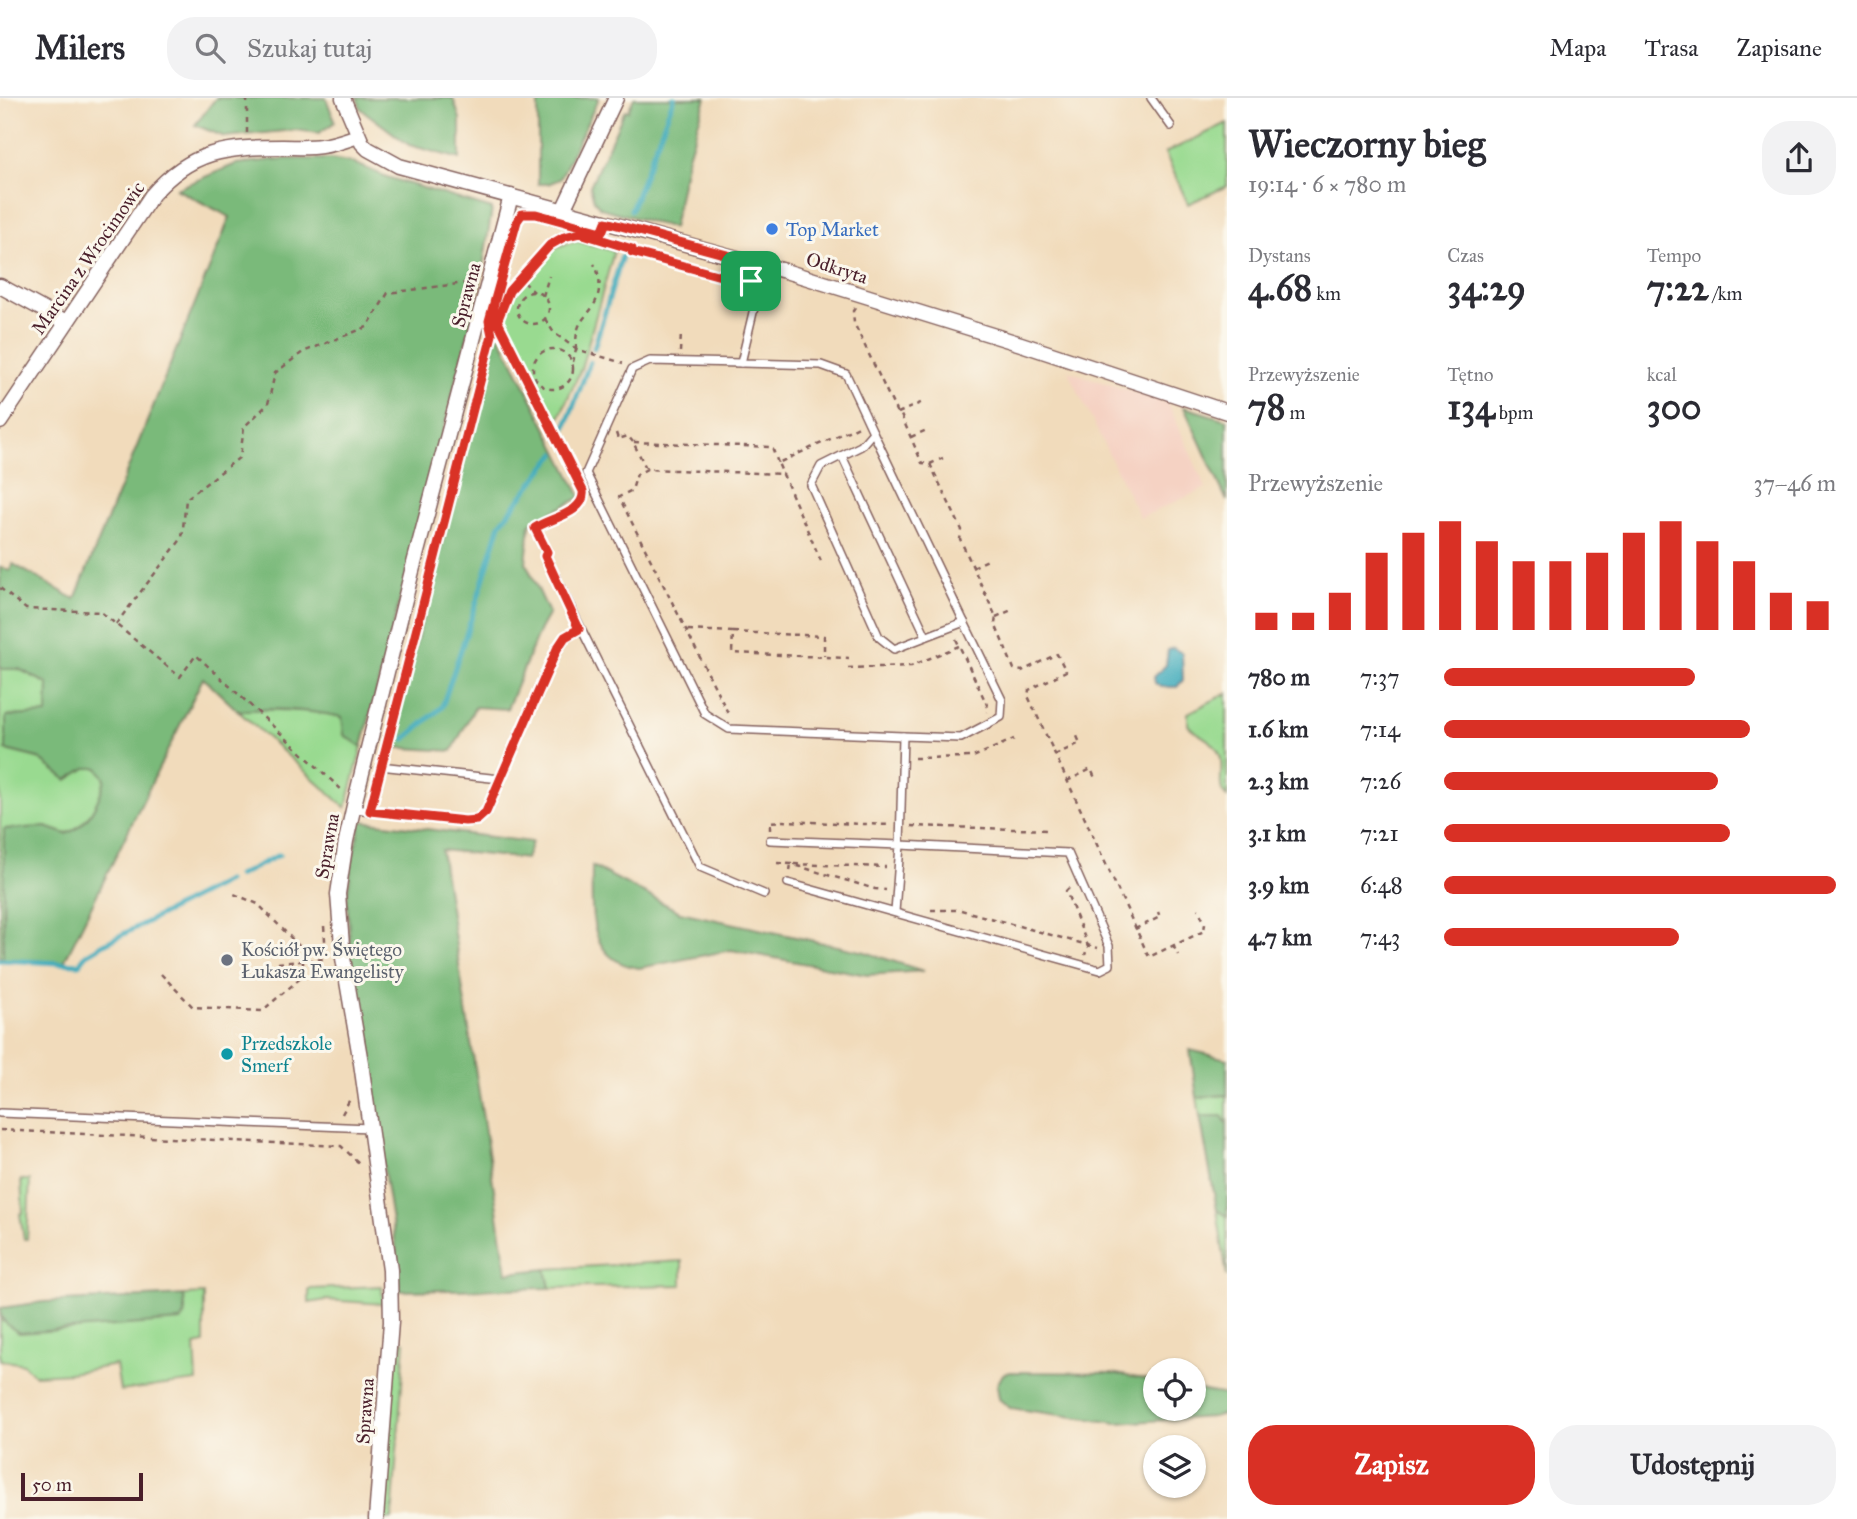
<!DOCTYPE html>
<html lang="pl">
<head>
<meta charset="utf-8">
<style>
  :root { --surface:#fff; --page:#f2f2f3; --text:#2b2b33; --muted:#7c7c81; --line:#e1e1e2; --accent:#d93025 }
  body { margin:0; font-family:"IM FELL Great Primer",serif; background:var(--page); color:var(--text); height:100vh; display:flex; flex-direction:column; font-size:26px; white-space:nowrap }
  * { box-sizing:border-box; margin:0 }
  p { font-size:23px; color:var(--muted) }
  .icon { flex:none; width:38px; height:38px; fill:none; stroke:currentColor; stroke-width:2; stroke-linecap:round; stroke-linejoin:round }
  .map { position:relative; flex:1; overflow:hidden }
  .panel { display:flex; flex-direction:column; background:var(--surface); width:630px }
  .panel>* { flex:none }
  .tools { position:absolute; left:1143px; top:1260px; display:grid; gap:14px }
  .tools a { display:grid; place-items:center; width:63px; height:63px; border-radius:50%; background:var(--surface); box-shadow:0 2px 5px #0004; font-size:35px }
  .scale { position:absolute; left:21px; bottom:18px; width:122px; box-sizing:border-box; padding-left:7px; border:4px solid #4a1f2b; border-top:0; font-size:19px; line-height:24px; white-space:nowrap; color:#4a1f2b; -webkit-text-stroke:5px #fbf7ec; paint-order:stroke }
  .pin { position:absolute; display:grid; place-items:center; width:60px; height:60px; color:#fff; margin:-30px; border-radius:14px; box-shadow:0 4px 10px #0006 }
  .round { display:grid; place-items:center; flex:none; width:74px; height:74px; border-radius:28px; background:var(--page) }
  .overview { display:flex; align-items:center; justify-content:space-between; height:119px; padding:0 21px }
  h1 { font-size:38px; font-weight:700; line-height:52px }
  .figures { display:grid; grid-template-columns:repeat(3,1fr); gap:10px; height:119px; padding:7px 21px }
  .figures div { display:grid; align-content:center }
  .figures b { font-size:35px; font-weight:700 }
  .figures small { font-size:19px; font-weight:400 }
  .figures p { font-size:19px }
  .chart { height:196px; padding:14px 21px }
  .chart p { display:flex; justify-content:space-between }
  .chart svg { width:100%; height:126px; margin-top:7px; stroke:var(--accent); stroke-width:6 }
  .button { display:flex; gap:14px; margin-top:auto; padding:14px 21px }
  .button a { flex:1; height:80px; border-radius:28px; background:var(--accent); color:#fff; font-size:28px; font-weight:700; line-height:80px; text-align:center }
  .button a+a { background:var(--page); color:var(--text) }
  ul { padding:0 21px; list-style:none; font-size:23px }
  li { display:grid; grid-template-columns:112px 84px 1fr; align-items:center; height:52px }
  li i { height:18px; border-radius:9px; background:var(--accent) }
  header { display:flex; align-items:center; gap:42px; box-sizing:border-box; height:98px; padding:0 35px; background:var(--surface); border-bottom:2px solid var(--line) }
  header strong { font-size:33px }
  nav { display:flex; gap:38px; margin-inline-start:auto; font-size:24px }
  .search { width:490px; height:63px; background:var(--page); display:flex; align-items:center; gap:18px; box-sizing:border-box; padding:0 24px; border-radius:28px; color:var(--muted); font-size:26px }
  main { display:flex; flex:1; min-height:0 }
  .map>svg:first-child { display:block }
  .built { fill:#f5d2c3 }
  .green { fill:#99da90; stroke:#727c5e; stroke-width:2 }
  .forest { fill:#7aba7a; stroke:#626c52; stroke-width:2 }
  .water { fill:#3caabb; stroke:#436473; stroke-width:2 }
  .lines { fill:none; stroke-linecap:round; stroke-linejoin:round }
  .stream { stroke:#3caabb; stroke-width:5 }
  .lane-casing { stroke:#84615d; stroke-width:10 }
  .street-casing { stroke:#84615d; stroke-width:17 }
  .path { stroke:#84615d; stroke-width:2.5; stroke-dasharray:5 5; stroke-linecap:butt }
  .lane { stroke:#fff; stroke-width:7 }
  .street { stroke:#fff; stroke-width:14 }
  .route-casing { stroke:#fff; stroke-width:14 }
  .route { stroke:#d93025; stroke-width:9 }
  .shop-dot { fill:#3f7fe0; stroke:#fbf7ec; stroke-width:2.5 }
  .worship-dot { fill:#6b7280; stroke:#fbf7ec; stroke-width:2.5 }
  .culture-dot { fill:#0f9aa8; stroke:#fbf7ec; stroke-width:2.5 }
  .labels { text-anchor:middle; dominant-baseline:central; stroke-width:6; stroke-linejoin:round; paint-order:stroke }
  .shop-label { font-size:19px; fill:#366cbe; stroke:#fbf7ec; text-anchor:start }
  .street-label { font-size:19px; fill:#4a1f2b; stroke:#fbf7ec }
  .worship-label { font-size:19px; fill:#5b616d; stroke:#fbf7ec; text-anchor:start }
  .culture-label { font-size:19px; fill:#0d838f; stroke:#fbf7ec; text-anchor:start }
</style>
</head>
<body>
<header>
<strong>Milers</strong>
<div class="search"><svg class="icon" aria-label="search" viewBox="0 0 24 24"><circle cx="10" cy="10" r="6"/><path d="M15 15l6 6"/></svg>Szukaj tutaj</div>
<nav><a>Mapa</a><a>Trasa</a><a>Zapisane</a></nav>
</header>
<main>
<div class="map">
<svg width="1227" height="1421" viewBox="0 0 1227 1421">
  <rect width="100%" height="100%" fill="#fbf7ec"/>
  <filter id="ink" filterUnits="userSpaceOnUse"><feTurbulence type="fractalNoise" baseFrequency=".0143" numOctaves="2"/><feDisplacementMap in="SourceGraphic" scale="14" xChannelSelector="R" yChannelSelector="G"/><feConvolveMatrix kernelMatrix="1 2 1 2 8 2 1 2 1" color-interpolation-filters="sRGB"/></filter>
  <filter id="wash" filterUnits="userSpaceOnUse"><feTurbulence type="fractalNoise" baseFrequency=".00686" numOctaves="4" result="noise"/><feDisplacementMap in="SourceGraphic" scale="28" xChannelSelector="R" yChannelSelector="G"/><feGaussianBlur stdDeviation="1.57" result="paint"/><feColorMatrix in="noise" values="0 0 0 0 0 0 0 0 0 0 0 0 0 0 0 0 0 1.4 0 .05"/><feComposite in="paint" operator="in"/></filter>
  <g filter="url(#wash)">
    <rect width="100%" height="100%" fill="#f1dbbb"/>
    <polygon class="built" points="1068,273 1168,305 1206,390 1140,420"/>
    <g class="green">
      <polygon points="1227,25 1227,88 1188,106 1165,55"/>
      <polygon points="577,143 614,153 581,271 555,329 499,224 506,206 555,149"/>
      <path d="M0,571H19L48,586V616L6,652L38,660L67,682L86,670H98L106,681C99,703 89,727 66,736L46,729L5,731L3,861L0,860Z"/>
      <path d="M1227,595V699C1215,690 1225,672 1220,657C1214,641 1199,639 1188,627V615Z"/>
      <polygon points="258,611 318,614 342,619 362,649 346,710 238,613"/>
      <polygon points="1227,997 1227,1026 1221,1018 1200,1018 1197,999"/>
      <polygon points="21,1082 30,1082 27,1141 24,1141 20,1116 23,1115"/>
      <polygon points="1217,1112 1227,1118 1227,1179"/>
      <polygon points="682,1163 682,1187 550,1190 546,1171"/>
      <polygon points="382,1188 383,1206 326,1202 309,1205 309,1191"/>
      <polygon points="204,1196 204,1245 195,1247 197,1283 120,1293 116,1267 70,1275 34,1277 23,1266 0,1262 0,1215 3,1224 185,1216 184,1197"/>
      <polygon points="396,1240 405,1244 392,1421 383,1421"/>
    </g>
    <g class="forest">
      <polygon points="216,0 326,0 335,24 319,35 295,32 225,39 195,27"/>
      <polygon points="357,0 453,0 460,21 460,61 409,47 361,11"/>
      <polygon points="538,0 599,0 560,81 548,86 538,86"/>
      <polygon points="634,0 706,0 686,65 673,130 600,110 594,102 590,88 625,12 628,13"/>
      <path d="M280,61H331L354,65L387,79L492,111L479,194L362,649L344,637L342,619C308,612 272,609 238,613L203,580L64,864L3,861L4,731L46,729L66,736C89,727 99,703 105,681L98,670H86L67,682L38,660L6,652V618L47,616L48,586L19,571H0V469L10,473L13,466L75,501L230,119L176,91L236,66Z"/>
      <polygon points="497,232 581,399 530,426 526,465 549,515 540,531 507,611 475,609 452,653 389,649"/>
      <polygon points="1184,309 1227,322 1227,403"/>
      <polygon points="361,723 532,744 526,761 441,752 507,1175 546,1171 550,1190 400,1193 396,1149 351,862 347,803 351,768"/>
      <path d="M592,768L680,814L865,854L923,873L867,877L731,852L639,870C585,863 592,809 592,768Z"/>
      <polygon points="1190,952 1227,961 1227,997 1197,999"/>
      <polygon points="1200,1018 1222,1018 1227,1026 1227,1118 1217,1112"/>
      <path d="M184,1197L185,1216L181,1223L19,1235C9,1228 0,1224 0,1210L43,1204Z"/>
      <polygon points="1011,1274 1111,1275 1155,1283 1155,1311 1194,1311 1194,1291 1227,1297 1227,1315 1213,1319 1117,1325 1010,1310 999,1301 997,1287 1003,1276"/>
    </g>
    <polygon class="water" points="1173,550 1182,555 1183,582 1177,589 1161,589 1155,585 1154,579 1166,567 1168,552"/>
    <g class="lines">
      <g class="stream">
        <polyline points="631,112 674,0"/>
        <polyline points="594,250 622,158"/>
        <polyline points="561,341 590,264"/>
        <polyline points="405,641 442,609 475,509 500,426 555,356"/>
        <polyline points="238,778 279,757"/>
        <polyline points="0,862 79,866 87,856 104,846 227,783"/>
      </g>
    </g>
  </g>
  <g filter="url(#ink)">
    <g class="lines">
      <defs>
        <g id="lane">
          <polyline points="1151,0 1171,28"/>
          <polyline points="764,168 741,265 821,267 846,276 873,334 861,348 821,368 811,387 879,539 894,551 964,524 1002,602 1001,619 961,640 903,638 900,747 1068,755 1109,848 1110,867 1100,872 788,785"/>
          <polyline points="741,265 650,263 632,271 586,375 705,616 729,631 903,638"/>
          <polyline points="873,334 964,524"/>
          <polyline points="842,358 926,538"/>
          <polyline points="545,458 700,769 764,796"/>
          <polyline points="389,669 500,681"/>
          <polyline points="354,711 465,723 477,722 486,714 557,551 565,539 579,531"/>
          <polyline points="770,742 900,747 895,814"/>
          <polyline points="0,1015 370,1030"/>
        </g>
        <g id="street">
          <polyline points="343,0 362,45 368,51 399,68 785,173 1021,246 1227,314"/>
          <polyline points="563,112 616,0"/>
          <polyline points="0,188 66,224"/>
          <path d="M0,324L152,97C191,52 227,49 283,49C296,49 309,50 321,48C333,47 346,42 358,38"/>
          <polyline points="376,1421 391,1224 390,1172 361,965 343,860 338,796 346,743 355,703 412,473 511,98"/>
        </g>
      </defs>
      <use href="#lane" class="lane-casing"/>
      <use href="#street" class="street-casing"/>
      <g class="path">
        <polyline points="247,35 247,0"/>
        <polyline points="580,135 632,151"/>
        <polyline points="632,146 632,154 739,183 750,183"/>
        <polyline points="524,184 534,194"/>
        <circle cx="533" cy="210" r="16"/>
        <polyline points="543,198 549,178"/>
        <polyline points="855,210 853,213 854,225 896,313 901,317 922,365 930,366 962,432 960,441 996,519 995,526 1014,571 1022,573 1057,556 1066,573 1029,592 1028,598 1149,859 1204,833 1205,825 1198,811"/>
        <polyline points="545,221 554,235 575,250"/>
        <polyline points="493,224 499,226 574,374"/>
        <polyline points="496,226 509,193 550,147 564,139 580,135 582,132"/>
        <path d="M576,251C576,243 576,236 579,228C582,221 588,216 592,210C601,197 602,179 594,166"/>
        <circle cx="553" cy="271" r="20"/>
        <polyline points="680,254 681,235"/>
        <polyline points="573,264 576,251 623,265"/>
        <polyline points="898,315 923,304"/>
        <polyline points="616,335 618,341 628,338 633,344"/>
        <polyline points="911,339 929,331"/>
        <polyline points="930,366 943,360"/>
        <polyline points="646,370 633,344 772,349 778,365"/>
        <polyline points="542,446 535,430 577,409 584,399"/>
        <polyline points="821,463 778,365 859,328"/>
        <polyline points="973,469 990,461"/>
        <polyline points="0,490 26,511 101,514 180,579 196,557 343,693"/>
        <polyline points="996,519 1014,511"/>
        <polyline points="116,526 182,440 186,401 240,359 244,329 268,306 275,275 303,254 367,229 388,195 473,184"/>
        <polyline points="688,532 733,534 732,555 849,560"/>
        <polyline points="733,534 824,538 824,558"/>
        <polyline points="956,541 988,609 987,614"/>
        <polyline points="848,570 911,568 959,548"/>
        <polyline points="728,615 619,399 632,392 637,376 647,371 783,376"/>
        <polyline points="1055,657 1080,645 1076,636"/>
        <polyline points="384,658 491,234"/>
        <polyline points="914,660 973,659 1014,641"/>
        <polyline points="1067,683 1091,671 1095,680"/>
        <polyline points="373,702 380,675"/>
        <polyline points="911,728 1050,732"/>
        <polyline points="770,732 770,724 782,723 891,727"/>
        <polyline points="777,765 791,766 875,791 886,792"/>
        <polyline points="790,773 791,766 886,769"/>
        <polyline points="1069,790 1066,793 1088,848 1085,857"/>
        <polyline points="931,812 961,812 1098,850"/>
        <polyline points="324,828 326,856"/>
        <polyline points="1135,831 1160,819 1158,814"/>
        <polyline points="1173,847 1178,857"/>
        <polyline points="278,865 324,861"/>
        <polyline points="161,876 193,909 262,913 303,878 303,852 258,806 234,796"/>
        <polyline points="342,1016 350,1001"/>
        <polyline points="0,1032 341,1048 359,1065"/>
      </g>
      <use href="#lane" class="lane"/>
      <use href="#street" class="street"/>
    </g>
  </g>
  <g class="lines" filter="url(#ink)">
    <defs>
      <path id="route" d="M751,183H739L632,154V151L580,135L564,139L550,147L509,193L496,226L489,223L492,237L370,713L465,723L477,722L486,714L557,551L565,539L579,531L545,458L547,454L535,430C549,420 586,415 583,393L499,226L489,223L517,123L522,116H536L602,134L606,124L764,167L759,186L751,183"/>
    </defs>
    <use href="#route" class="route-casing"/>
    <use href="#route" class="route"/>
  </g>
  <circle class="shop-dot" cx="772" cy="131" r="7"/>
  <circle class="worship-dot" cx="227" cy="862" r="7"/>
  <circle class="culture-dot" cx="227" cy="956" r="7"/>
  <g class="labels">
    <g class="shop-label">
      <text x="786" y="131">Top Market</text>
    </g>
    <g class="street-label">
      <text transform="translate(88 160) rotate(-55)">Marcina z Wrocimowic</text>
      <text transform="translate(837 170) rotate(18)">Odkryta</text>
      <text transform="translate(466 197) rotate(-75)">Sprawna</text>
      <text transform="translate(327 748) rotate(-80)">Sprawna</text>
      <text transform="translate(365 1313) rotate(-86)">Sprawna</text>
    </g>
    <g class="worship-label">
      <text x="241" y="851">Kościół pw. Świętego<tspan x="241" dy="22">Łukasza Ewangelisty</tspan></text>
    </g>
    <g class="culture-label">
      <text x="241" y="945">Przedszkole<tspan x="241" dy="22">Smerf</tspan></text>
    </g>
  </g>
</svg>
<div class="tools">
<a><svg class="icon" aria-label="locate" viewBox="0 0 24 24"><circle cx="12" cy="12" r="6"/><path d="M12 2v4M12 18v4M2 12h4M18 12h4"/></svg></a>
<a><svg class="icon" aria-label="layers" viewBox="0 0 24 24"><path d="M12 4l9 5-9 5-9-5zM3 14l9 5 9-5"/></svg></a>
</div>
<div class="scale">50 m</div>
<div class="pin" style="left:751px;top:183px;background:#1e9e55"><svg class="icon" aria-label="arrive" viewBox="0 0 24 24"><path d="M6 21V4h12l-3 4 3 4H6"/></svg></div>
</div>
<section class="panel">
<div class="overview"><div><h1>Wieczorny bieg</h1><p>19:14 · 6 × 780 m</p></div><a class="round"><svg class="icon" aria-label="share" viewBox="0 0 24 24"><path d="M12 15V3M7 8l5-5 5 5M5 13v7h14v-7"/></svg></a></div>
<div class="figures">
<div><p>Dystans</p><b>4.68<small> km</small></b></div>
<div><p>Czas</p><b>34:29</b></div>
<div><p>Tempo</p><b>7:22<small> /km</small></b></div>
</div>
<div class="figures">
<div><p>Przewyższenie</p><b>78<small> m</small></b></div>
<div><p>Tętno</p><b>134<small> bpm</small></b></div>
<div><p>kcal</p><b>300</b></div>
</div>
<div class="chart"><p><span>Przewyższenie</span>37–46 m</p>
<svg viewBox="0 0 160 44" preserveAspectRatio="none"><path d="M5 44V38M15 44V38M25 44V31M35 44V17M45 44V10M55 44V6M65 44V13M75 44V20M85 44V20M95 44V17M105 44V10M115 44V6M125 44V13M135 44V20M145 44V31M155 44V34"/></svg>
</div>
<ul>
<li><b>780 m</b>7:37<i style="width:64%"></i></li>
<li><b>1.6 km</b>7:14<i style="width:78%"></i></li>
<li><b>2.3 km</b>7:26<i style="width:70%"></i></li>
<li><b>3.1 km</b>7:21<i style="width:73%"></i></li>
<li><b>3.9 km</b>6:48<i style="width:100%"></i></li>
<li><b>4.7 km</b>7:43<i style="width:60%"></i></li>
</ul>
<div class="button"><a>Zapisz</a><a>Udostępnij</a></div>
</section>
</main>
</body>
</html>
